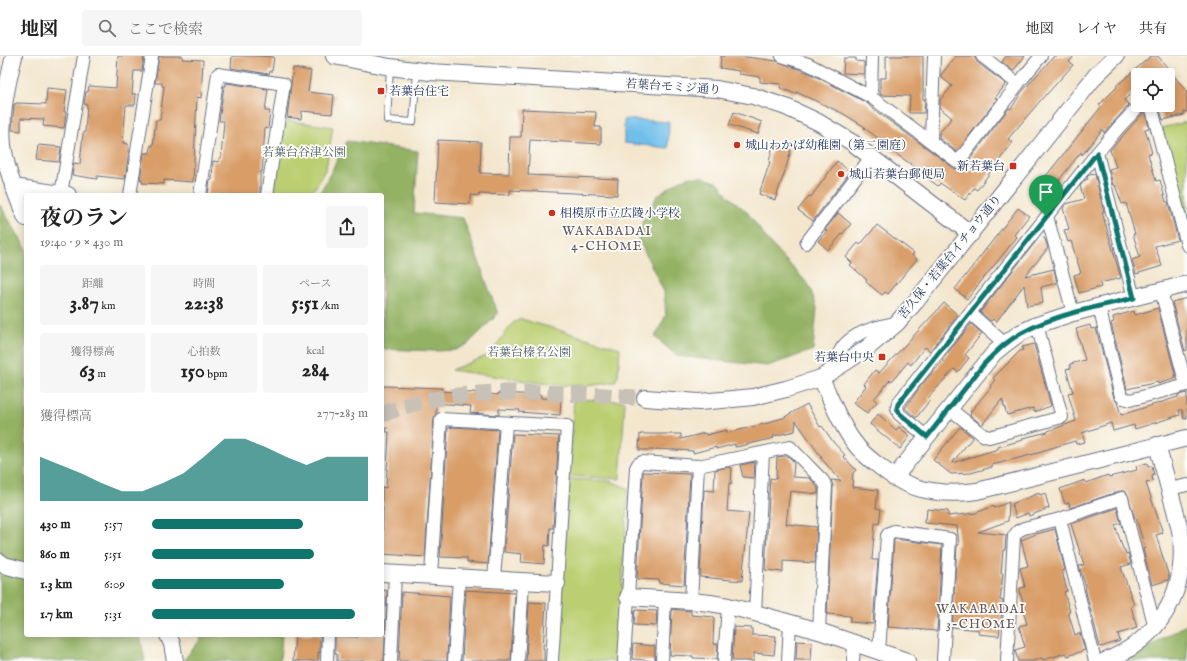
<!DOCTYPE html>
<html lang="ja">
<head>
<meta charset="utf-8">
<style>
  :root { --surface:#fff; --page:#f6f6f6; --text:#222; --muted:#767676; --line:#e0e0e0; --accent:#0f766e }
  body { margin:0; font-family:"IM FELL English","Noto Serif JP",serif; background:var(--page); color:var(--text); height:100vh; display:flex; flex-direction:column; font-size:15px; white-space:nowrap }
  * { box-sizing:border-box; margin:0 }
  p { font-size:13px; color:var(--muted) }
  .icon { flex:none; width:22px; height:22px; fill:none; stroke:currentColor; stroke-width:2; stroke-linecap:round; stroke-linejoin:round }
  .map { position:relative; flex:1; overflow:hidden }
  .panel { position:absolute; left:24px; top:137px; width:360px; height:444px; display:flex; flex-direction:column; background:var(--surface); border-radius:4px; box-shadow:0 2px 10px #0003 }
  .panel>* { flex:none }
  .tools { position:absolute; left:1131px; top:12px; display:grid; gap:8px }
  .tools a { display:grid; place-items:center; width:44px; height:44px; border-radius:4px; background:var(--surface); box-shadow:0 2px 10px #0003; font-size:20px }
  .pin { position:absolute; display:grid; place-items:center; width:34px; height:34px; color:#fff; margin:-41px -17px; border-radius:50% 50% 50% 0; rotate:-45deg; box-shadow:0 0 4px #0007 }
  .pin .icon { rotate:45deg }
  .round { display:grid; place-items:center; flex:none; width:42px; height:42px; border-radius:4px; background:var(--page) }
  .headline { display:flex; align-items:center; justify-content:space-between; height:68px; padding:0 16px }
  h1 { font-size:22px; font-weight:700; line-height:30px }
  .metrics { display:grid; grid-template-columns:repeat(3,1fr); gap:6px; height:68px; padding:4px 16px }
  .metrics div { display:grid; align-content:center; border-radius:4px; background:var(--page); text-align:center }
  .metrics b { font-size:20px; font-weight:700 }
  .metrics small { font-size:11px; font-weight:400 }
  .metrics p { font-size:11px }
  .chart { height:112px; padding:8px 16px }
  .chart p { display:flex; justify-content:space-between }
  .chart svg { width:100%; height:72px; margin-top:4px; fill:var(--accent); opacity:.7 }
  ul { padding:0 16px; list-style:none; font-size:13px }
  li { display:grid; grid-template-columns:64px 48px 1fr; align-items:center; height:30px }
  li i { height:10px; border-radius:5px; background:var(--accent) }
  header { display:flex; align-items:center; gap:24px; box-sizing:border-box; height:56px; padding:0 20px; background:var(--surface); border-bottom:1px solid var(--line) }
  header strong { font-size:19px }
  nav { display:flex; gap:22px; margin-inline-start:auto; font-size:14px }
  .search { width:280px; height:36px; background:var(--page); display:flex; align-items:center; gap:10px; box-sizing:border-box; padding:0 14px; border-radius:4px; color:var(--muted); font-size:15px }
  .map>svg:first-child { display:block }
  .green { fill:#bbcf72; stroke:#6b7f68 }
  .forest { fill:#94b264; stroke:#587061 }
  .water { fill:#70bfeb; stroke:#4677a4 }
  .building { fill:#d99d68 }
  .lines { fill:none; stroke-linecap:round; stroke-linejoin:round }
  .secondary-tunnel { stroke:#c8c1b7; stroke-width:16; stroke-dasharray:16 8; stroke-linecap:butt }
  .lane-casing { stroke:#676f85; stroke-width:8 }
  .street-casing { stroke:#676f85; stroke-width:14 }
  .secondary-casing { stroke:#676f85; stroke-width:18 }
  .lane { stroke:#fff; stroke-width:6 }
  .street { stroke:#fff; stroke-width:12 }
  .secondary { stroke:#fff; stroke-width:16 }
  .route-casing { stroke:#fff; stroke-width:8 }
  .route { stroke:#0f766e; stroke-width:5 }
  .poi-dot { fill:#c8321e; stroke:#fdfcf7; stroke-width:1.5 }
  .labels { text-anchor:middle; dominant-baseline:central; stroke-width:3.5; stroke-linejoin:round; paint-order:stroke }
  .street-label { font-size:12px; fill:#1b2f5e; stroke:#fdfcf7 }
  .poi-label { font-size:12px; fill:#1b2f5e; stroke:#fdfcf7; text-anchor:start }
  .park-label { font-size:12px; fill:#4b5f64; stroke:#fdfcf7 }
  .neighbourhood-label { font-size:13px; letter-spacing:1px; fill:#5e5662; stroke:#fdfcf7 }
</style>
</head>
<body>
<header>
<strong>地図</strong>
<div class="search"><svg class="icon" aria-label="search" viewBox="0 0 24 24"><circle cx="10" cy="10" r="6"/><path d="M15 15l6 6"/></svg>ここで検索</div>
<nav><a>地図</a><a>レイヤ</a><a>共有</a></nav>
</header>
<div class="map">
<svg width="1187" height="605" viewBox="0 0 1187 605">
  <rect width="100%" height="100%" fill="#fdfcf7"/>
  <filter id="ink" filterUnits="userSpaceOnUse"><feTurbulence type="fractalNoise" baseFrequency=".025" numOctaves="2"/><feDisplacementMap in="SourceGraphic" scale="8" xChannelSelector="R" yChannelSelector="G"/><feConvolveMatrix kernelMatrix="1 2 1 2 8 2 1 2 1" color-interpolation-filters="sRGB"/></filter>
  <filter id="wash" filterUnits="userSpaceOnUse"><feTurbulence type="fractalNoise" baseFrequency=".012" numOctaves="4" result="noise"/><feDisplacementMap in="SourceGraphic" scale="16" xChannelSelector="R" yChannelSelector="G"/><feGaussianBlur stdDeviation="0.9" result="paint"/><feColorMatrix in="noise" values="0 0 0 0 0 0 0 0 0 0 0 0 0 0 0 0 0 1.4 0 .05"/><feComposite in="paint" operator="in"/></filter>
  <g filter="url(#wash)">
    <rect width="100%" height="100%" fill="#f3e6cd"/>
    <g class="green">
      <polygon points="284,64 333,71 326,112 311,139 272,139"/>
      <polygon points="1187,66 1187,171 1161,72"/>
      <polygon points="521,263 620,292 618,319 615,326 588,330 555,329 451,314 489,299 513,267"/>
      <polygon points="574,343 625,345 620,423 569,420"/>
      <polygon points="569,423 610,425 628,432 618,605 557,605"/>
    </g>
    <g class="forest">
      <polygon points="347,85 418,95 414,157 463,162 498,258 468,288 455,294 435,295 382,293 382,139 319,139"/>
      <polygon points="691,121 702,121 719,127 727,139 747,156 769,186 809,229 817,252 813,294 768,310 677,300 655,281 666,259 664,236 638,182 643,164 657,140 679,125"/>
      <polygon points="0,149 26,192 26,579 140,579 145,605 0,605"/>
      <polygon points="1187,569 1187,605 1126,605 1184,570"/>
      <polygon points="198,579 282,579 280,605 183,605 201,583"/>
    </g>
    <polygon class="water" points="624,63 669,66 668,92 624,87"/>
    <g id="blocks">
      <g class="building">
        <polygon points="118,0 144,0 142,15 134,15 132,38 136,38 135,49 126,49 123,87 128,88 128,96 129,96 125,123 97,120 97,123 72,119 74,107 80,108 83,77 85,77 87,48 84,48 86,36 88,36 89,30 116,32"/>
        <polygon points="159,0 183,0 182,3 203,4 201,42 197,41 193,126 164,124 164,128 142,127 142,124 140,124 144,97 150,97 151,89 153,90 156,64 160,64 164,30 162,30 162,27 155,27"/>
        <polygon points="232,0 259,0 274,1 272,15 270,15 269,18 231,12"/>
        <polygon points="721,0 738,0 777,5 809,17 867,47 872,52 954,112 957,113 961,113 964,111 1009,52 1011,53 1021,37 1054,0 1074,0 1069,6 1073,9 1047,38 1046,38 1008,83 1013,86 977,134 974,132 965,144 940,127 938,130 920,117 921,115 880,87 882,85 864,72 865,71 842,57 796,36 796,38 780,32 781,28 760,26 760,21 739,18 739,15 720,12"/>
        <polygon points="886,0 923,0 923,43 925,43 924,57 909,57 910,40 881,39 880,38 880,22 886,22"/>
        <polygon points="956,0 974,0 977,6 1006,28 995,42 997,43 957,96 939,82 939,77 952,62 940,52 940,44 952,30 941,21 941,19"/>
        <polygon points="1006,0 1025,0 1013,15 1002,6"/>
        <polygon points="1151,0 1158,0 1187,36 1187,56 1184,56 1184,59 1163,64 1159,51 1164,50 1164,49 1168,49 1168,19 1138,19 1138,32 1124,44 1129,49 1104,77 1103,73 1082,99 1081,96 1052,133 1042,125 1101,51 1099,49 1117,31 1116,30"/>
        <polygon points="844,2 856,2 856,5 864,6 864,18 843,17"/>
        <polygon points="293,12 311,15 308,36 334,39 332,58 302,55 301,63 287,61"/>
        <polygon points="226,27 268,33 265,55 270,55 268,73 265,72 262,116 260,116 260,139 208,139 210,124 212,124 213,105 219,106 219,102 221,102 224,65 219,65 224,30 226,30"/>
        <polygon points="47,32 67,34 64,56 66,56 64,72 43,70 44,63 21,62 21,75 12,74 14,48 16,48 16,47 46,48"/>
        <polygon points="522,53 596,56 595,71 601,71 601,88 530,84 528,119 618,123 617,139 510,134 510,139 479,138 479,140 471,139 470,148 435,146 438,84 481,86 480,117 509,118 510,81 521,81"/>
        <polygon points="1145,55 1149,72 1145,73 1152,97 1148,98 1156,125 1160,124 1166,146 1168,146 1178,184 1155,190 1162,210 1136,218 1132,204 1140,201 1133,178 1135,178 1126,147 1122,148 1115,129 1113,129 1109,113 1116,111 1110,94"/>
        <polygon points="734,56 762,66 758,78 729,69"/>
        <polygon points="38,89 61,91 59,106 36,104"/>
        <polygon points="773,89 791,94 785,115 775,144 759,138 770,106 769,106"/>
        <polygon points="837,105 850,116 813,165 798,154 809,140 811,141"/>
        <polygon points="1095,118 1104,156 1102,156 1121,222 1100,227 1101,231 1079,237 1074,219 1081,217 1071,185 1068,186 1064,174 1069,173 1063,152 1066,148 1084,143 1080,130 1085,124 1088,123 1087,121 1089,119"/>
        <polygon points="1046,133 1053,139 1044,152 1040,152 1032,146 1041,135"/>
        <polygon points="1018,152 1029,160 1014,179 1017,181 967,243 955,233"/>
        <polygon points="838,157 851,168 828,194 818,185 827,175 825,174"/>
        <polygon points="877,169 914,197 912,199 917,203 888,238 885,236 882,239 866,226 867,224 850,209 852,207 846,201 858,187 860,189"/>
        <polygon points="1042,181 1045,183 1048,192 1025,220 1054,213 1057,227 1041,231 1043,247 1027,250 1024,229 996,266 993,263 991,265 980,256 1038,183 1039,184"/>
        <polygon points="1187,242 1187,294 1185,295 1172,246"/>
        <polygon points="944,247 958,259 930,295 925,291 911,309 908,306 892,325 890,324 874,343 877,346 867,357 853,347 866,330 864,328 875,314 879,317"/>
        <polygon points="1158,252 1176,322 1158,328 1158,326 1127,333 1111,267 1114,266 1113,261 1134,255 1135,259"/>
        <polygon points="971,268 982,277 965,299 969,302 958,316 954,313 928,342 930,344 916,362 905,352 922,328 943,305 942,304"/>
        <polygon points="1090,269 1091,273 1096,272 1114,342 1117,346 1121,359 1178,341 1178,339 1187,337 1187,362 1184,363 1182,354 1179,354 1180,359 1135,373 1134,369 1113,375 1111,367 1082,377 1085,386 1076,388 1075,385 1041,395 1042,396 992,409 992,411 971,417 951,418 933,404 960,371 973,381 952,407 998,393 998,391 1023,384 1023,382 1048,376 1048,375 1076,365 1068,337 1073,336 1066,313 1071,312 1070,308 1085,304 1076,273"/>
        <polygon points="1034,288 1051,350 1034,356 1033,352 1007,359 1002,343 982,369 970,359 971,357 970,356 991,331 990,330 995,324 993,322 1020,295 1023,294 1022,291"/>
        <polygon points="382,330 384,331 384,330 442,332 441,335 471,337 472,336 498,339 498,337 541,339 541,342 561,343 560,359 519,356 520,354 499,353 499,359 470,357 471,350 436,347 436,358 434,363 425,501 382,498 383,452 382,452 382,431 386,432 389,376 386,376 387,372 382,372"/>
        <polygon points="807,348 820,371 822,370 834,387 845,399 843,400 856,414 853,417 852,431 878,434 876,452 881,453 879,468 875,467 872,504 878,504 873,568 850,566 850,560 827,558 833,430 831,424 841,425 820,401 822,402 796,365 795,375 773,380 774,382 741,390 735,391 735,388 716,393 716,391 693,397 693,395 656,393 656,394 639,394 640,378 681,378 681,383 705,377 706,379 727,374 727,377 772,366 772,365 783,362"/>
        <polygon points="878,358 896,374 899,371 910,380 900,393 870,368"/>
        <polygon points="454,371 498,374 488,508 467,506 467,502 440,501 448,372"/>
        <polygon points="513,378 559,380 553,472 550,472 549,490 545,489 544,508 521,506 522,498 504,496"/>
        <polygon points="784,400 788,400 794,406 793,421 810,422 818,432 818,438 790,435 786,468 817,471 815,507 783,505 783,516 765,514 770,422 776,423 777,401"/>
        <polygon points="755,406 754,422 743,421 740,409"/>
        <polygon points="1147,407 1148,411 1152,410 1154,419 1152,420 1153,425 1146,427 1163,477 1156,479 1169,521 1168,524 1152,529 1143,493 1145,492 1136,462 1135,463 1127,437 1124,435 1120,435 1070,452 1069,446 1065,448 1060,433 1085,424 1086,427 1108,419 1109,421 1137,414 1136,410"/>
        <polygon points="728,411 732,412 731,428 729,427 727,455 749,457 742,525 700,521 704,434 714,435 715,414"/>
        <polygon points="643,416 690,418 684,529 659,527 660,524 637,523"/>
        <polygon points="1039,437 1040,439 1045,437 1049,452 1029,460 1028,457 1016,462 1012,448"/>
        <polygon points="1009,446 1008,465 978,476 1006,479 1005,494 1003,494 1001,518 1003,517 1000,544 1003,545 999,580 978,578 979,574 952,571 957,489 959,489 957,470 924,467 924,463 926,463 927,453 948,455 948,460 976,457 993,450 994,452"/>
        <polygon points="1117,452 1121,467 1115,469 1123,493 1124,493 1126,498 1128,497 1131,508 1121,511 1134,549 1131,550 1137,572 1118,578 1120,585 1100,591 1085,532 1086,531 1079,510 1084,509 1071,468"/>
        <polygon points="1055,473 1065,514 1062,515 1067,535 1064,536 1070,556 1068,556 1075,579 1080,577 1085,594 1068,600 1066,597 1043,604 1042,602 1033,605 1018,605 1015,594 1025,591 1019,570 1027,568 1022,552 1024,551 1020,536 1020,532 1025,531 1020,512 1028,510 1021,484 1036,478"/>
        <polygon points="894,483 942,489 937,575 888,571"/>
        <polygon points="382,534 387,535 384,605 337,605 337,598 335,598 335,580 358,581 358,579 382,579"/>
        <polygon points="466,534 515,537 511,604 509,604 509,605 462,605"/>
        <polygon points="402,536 450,540 447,605 399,605"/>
        <polygon points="529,546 546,547 543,592 544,592 544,605 526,605"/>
        <polygon points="672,553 691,555 691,559 714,561 713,588 718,588 717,603 693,602 693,600 670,599"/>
        <polygon points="635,554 657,555 656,570 634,569"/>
        <polygon points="734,571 752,572 752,579 776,580 774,599 754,597 754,605 732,605"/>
        <polygon points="295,579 320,579 320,597 318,596 318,605 293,605"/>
        <polygon points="797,585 812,586 811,604 796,604"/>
        <polygon points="633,588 655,590 655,605 632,603"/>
      </g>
    </g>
  </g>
  <g filter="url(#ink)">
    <use href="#blocks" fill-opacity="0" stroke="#676f85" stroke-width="1"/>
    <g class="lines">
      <path class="secondary-tunnel" d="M382,358C390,356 397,352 405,350C483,328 565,338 645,342"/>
      <defs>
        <polyline id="lane" points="390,12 387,64 413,66 417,16"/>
        <g id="street">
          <polyline points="782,0 808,8 871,41 958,106 1018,28 1041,0"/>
          <polyline points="982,0 1018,28"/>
          <polyline points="871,41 872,0"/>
          <polyline points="1151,49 1187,189"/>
          <polyline points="931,85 934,0"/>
          <polyline points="1097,97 1134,242"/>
          <polyline points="61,138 84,0"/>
          <polyline points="130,139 152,0"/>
          <polyline points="200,139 218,18 284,28 267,139"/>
          <polyline points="1047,160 1073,257"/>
          <polyline points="806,187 871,101"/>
          <polyline points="1161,235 1186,329"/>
          <polyline points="1099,251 1121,340 1124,342 1130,344 1187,329"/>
          <polyline points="970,257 1005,288"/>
          <path d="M837,313C837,307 837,302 839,297C848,277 878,270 896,267"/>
          <polyline points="950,353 983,379 989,381 1062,361 1037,269"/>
          <polyline points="927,381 899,358 897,352 898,347 1097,97 1119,71 1140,49"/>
          <polyline points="1170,433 1187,429"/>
          <polyline points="1060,463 1095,605"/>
          <polyline points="431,519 441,363 567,370 552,605"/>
          <polyline points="494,523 506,367"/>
          <polyline points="691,545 698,410"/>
          <polyline points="755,557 763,397"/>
          <polyline points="879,595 887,480 889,477 894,475 950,483 943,605"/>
          <polyline points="327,605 328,579"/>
          <polyline points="391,605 395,518"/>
          <polyline points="454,605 459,521"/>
          <polyline points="518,605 523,526"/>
          <polyline points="624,605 636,412 638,408 642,406 698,410 790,391 823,425 826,430 819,575"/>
          <polyline points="662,605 665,544"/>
          <polyline points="724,605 728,550"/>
          <polyline points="788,605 790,567"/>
          <polyline points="853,605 854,587"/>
          <polyline points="1007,605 1014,480 1018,475 1024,472 1060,463 1122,442 1155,572"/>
        </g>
        <g id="secondary">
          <path d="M14,0C7,29 0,59 3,89C6,114 16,139 26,162"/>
          <polyline points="334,0 390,11 430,16 717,33 753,40 786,51 818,66 853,87 971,178"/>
          <polyline points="13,131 68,139"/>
          <path d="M821,322C831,343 839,366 853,385C860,395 869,403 879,410C884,414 889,418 894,421C918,437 950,439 977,435L1187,382"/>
          <polyline points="645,342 699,346 733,343 753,341 786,333 821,322 866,293 897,267 917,244 1061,63 1097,18 1116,0"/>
          <polyline points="894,422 994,297 1005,288 1020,277 1037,269 1073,257 1187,228"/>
          <polyline points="0,506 4,509 26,515"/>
          <polyline points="382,517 557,527"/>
          <polyline points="628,541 691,545 710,547 728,550 755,557 819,575 907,605"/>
          <polyline points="168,579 172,588 175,605"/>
          <path d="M1105,605C1158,584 1187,538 1181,481C1180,472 1177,463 1175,454C1169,432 1163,411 1157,389"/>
        </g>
      </defs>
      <use href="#lane" class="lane-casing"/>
      <use href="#street" class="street-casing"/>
      <use href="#secondary" class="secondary-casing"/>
      <use href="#lane" class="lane"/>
      <use href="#street" class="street"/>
      <use href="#secondary" class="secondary"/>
    </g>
  </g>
  <g class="lines" filter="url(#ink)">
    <defs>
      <path id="route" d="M1097,97L1134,242C1092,252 1038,261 1004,289C997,295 991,301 984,308L927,381L900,358L897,352L898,348Z"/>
    </defs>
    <use href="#route" class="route-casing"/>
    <use href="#route" class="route"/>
  </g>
  <g class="poi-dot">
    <rect x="377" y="31" width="8" height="8" rx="2"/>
    <circle cx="737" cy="89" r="4"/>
    <rect x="1009" y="106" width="8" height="8" rx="2"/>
    <circle cx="841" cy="118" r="4"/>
    <circle cx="552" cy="157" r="4"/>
    <rect x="878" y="297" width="8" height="8" rx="2"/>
  </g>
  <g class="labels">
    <g class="street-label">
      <text transform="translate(673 31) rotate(4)">若葉台モミジ通り</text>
      <text transform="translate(950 201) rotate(-51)">苦久保・若葉台イチョウ通り</text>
    </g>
    <g class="poi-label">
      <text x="389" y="35">若葉台住宅</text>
      <text x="745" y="89">城山わかば幼稚園（第二園庭）</text>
      <text x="1005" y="110" text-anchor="end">新若葉台</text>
      <text x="849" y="118">城山若葉台郵便局</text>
      <text x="560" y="157">相模原市立広陵小学校</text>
      <text x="874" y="301" text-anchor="end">若葉台中央</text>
    </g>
    <g class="park-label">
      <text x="304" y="96">若葉台谷津公園</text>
      <text x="529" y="296">若葉台榛名公園</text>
    </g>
    <g class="neighbourhood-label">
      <text x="607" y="175">WAKABADAI<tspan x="607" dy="15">4-CHOME</tspan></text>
      <text x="981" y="553">WAKABADAI<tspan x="981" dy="15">3-CHOME</tspan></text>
    </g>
  </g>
</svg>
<div class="tools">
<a><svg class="icon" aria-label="locate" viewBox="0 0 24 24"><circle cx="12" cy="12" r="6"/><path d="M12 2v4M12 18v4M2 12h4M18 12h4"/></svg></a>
</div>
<div class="pin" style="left:1046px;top:160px;background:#1e9e55"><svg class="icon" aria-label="arrive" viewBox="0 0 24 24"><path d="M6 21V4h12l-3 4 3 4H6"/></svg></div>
<section class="panel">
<div class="headline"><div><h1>夜のラン</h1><p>19:40 · 9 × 430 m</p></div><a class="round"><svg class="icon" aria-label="share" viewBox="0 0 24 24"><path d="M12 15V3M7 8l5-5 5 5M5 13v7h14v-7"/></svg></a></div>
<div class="metrics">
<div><p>距離</p><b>3.87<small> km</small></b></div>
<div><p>時間</p><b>22:38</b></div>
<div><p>ペース</p><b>5:51<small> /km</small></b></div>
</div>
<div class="metrics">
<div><p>獲得標高</p><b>63<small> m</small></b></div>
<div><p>心拍数</p><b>150<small> bpm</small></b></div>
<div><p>kcal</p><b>284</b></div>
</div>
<div class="chart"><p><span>獲得標高</span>277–283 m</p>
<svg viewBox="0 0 160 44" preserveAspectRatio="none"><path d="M0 44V17L10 22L20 27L30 33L40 38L50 38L60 33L70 27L80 17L90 6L100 6L110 11L120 17L130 22L140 17L150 17L160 17V44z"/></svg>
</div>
<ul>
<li><b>430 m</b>5:57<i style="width:70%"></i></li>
<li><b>860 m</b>5:51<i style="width:75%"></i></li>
<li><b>1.3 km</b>6:09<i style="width:61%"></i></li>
<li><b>1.7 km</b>5:31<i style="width:94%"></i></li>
</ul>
</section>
</div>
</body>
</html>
